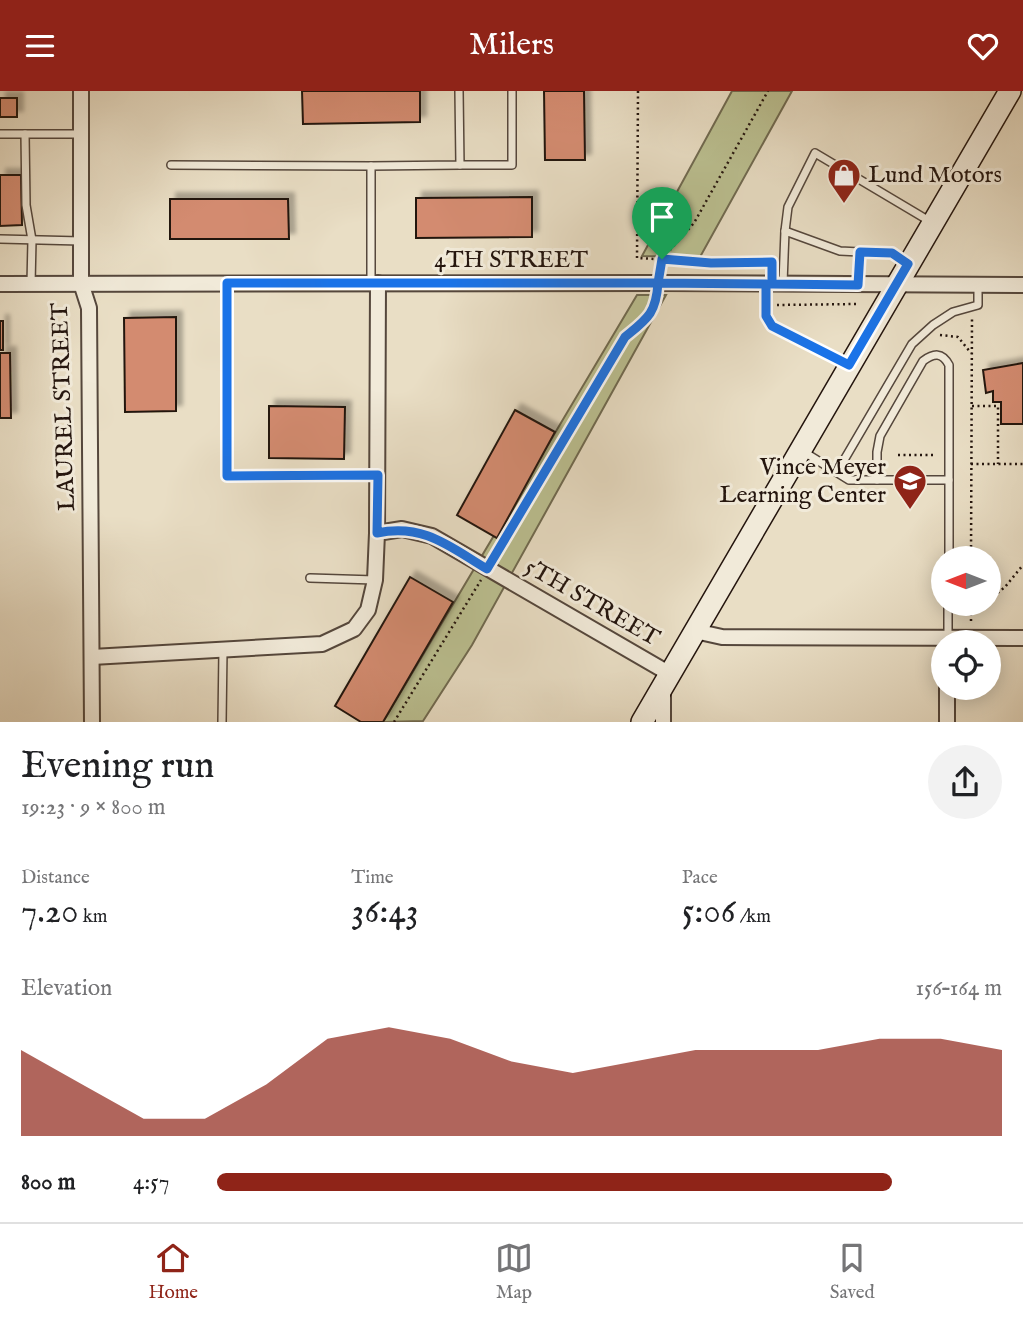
<!DOCTYPE html>
<html lang="en">
<head>
<meta charset="utf-8">
<style>
  :root { --surface:#fff; --page:#f2f2f2; --text:#202124; --muted:#757577; --line:#e0e0e0; --accent:#8f2418 }
  body { margin:0; font-family:"IM FELL English",serif; background:var(--page); color:var(--text); height:100vh; display:flex; flex-direction:column; font-size:26px; white-space:nowrap }
  * { box-sizing:border-box; margin:0 }
  p { font-size:23px; color:var(--muted) }
  .icon { flex:none; width:38px; height:38px; fill:none; stroke:currentColor; stroke-width:2; stroke-linecap:round; stroke-linejoin:round }
  .map { position:relative; height:631px; overflow:hidden }
  .sheet { display:flex; flex-direction:column; background:var(--surface); flex:1 }
  .sheet>* { flex:none }
  .needle { width:46px; rotate:270deg }
  .fabs { position:absolute; left:931px; top:455px; display:grid; gap:14px }
  .fabs a { display:grid; place-items:center; width:70px; height:70px; border-radius:50%; background:var(--surface); box-shadow:0 4px 18px #0003; font-size:35px }
  .pin { position:absolute; display:grid; place-items:center; width:60px; height:60px; color:#fff; margin:-72px -30px; border-radius:50% 50% 50% 0; rotate:-45deg; box-shadow:0 0 7px #0007 }
  .pin .icon { rotate:45deg }
  .round { display:grid; place-items:center; flex:none; width:74px; height:74px; border-radius:37px; background:var(--page) }
  .summary { display:flex; align-items:center; justify-content:space-between; height:119px; padding:0 21px }
  h1 { font-size:38px; font-weight:600; line-height:52px }
  .stats { display:grid; grid-template-columns:repeat(3,1fr); gap:10px; height:119px; padding:7px 21px }
  .stats div { display:grid; align-content:center }
  .stats b { font-size:35px; font-weight:600 }
  .stats small { font-size:19px; font-weight:400 }
  .stats p { font-size:19px }
  .chart { height:196px; padding:14px 21px }
  .chart p { display:flex; justify-content:space-between }
  .chart svg { width:100%; height:126px; margin-top:7px; fill:var(--accent); opacity:.7 }
  ul { padding:0 21px; list-style:none; font-size:23px }
  li { display:grid; grid-template-columns:112px 84px 1fr; align-items:center; height:52px }
  li i { height:18px; border-radius:9px; background:var(--accent) }
  header { display:flex; justify-content:space-between; align-items:center; height:91px; padding:0 21px; background:var(--accent); color:#fff; font-size:32px; font-weight:600 }
  .dock { display:flex; justify-content:space-around; align-items:center; height:98px; border-top:2px solid var(--line); background:var(--surface); font-size:19px; color:var(--muted) }
  .dock a { display:grid; justify-items:center; gap:4px }
  .dock .current { color:var(--accent) }
  .map>svg:first-child { display:block }
  .green { fill:#bbc091; stroke:#706a50; stroke-width:2 }
  .building { fill:#d38b6f; stroke:#24150e; stroke-width:2; filter:url(#shadow) }
  .lines { fill:none; stroke-linecap:round; stroke-linejoin:round }
  .service-casing { stroke:#55473c; stroke-width:10 }
  .minor-casing { stroke:#55473c; stroke-width:18 }
  .secondary-casing { stroke:#24150e; stroke-width:24 }
  .path { stroke:#24150e; stroke-width:2.5; stroke-dasharray:2 3.5; stroke-linecap:butt }
  .service { stroke:#f1ead9; stroke-width:7 }
  .minor { stroke:#f1ead9; stroke-width:14 }
  .secondary { stroke:#f1ead9; stroke-width:21 }
  .route-casing { stroke:#fff; stroke-width:14 }
  .route { stroke:#1a73e8; stroke-width:9 }
  .labels { text-anchor:middle; dominant-baseline:central; stroke-width:6; stroke-linejoin:round; paint-order:stroke }
  .poi-label { font-size:24px; fill:#24150e; stroke:#f1ead9; text-anchor:start }
  .street-label { font-size:24px; fill:#24150e; stroke:#f1ead9 }
</style>
</head>
<body>
<header><svg class="icon" aria-label="menu" viewBox="0 0 24 24"><path d="M4 6h16M4 12h16M4 18h16"/></svg>Milers<svg class="icon" aria-label="heart" viewBox="0 0 24 24"><path d="M12 20l-8-8c-3-5 5-10 8-4 3-6 11-1 8 4z"/></svg></header>
<div class="map">
<svg width="1023" height="631" viewBox="0 0 1023 631">
  <defs>
    <filter id="shadow"><feDropShadow dx="6" dy="-6" stdDeviation="2" flood-color="#0004"/></filter>
  </defs>
  <rect width="100%" height="100%" fill="#e9dec5"/>
  <filter id="stains"><feTurbulence type="fractalNoise" baseFrequency=".00286" numOctaves="4"/><feColorMatrix values="0 0 0 0 .2 0 0 0 0 .09 0 0 0 0 .02 0 0 0 .5 -.17"/></filter>
  <radialGradient id="worn" r=".72"><stop offset=".6" stop-color="#630" stop-opacity="0"/><stop offset="1" stop-color="#630" stop-opacity=".3"/></radialGradient>
  <g class="green">
    <polygon points="732,0 792,0 700,166 642,165"/>
    <polygon points="637,204 666,204 472,554 423,630 383,631"/>
  </g>
  <g class="building">
    <polygon points="302,0 420,0 420,31 303,33"/>
    <polygon points="544,0 584,0 585,69 545,69"/>
    <rect x="0" y="7" width="17" height="19"/>
    <polygon points="0,84 21,84 22,134 0,135"/>
    <polygon points="532,106 532,146 416,147 416,107"/>
    <polygon points="170,108 288,108 289,148 170,148"/>
    <polygon points="176,226 176,320 125,321 124,227"/>
    <rect x="0" y="230" width="3" height="29"/>
    <polygon points="0,262 10,262 11,327 0,327"/>
    <polygon points="1023,272 1023,333 1001,333 1001,311 993,311 993,300 986,302 983,279"/>
    <polygon points="269,315 345,316 344,368 269,367"/>
    <polygon points="515,319 555,341 497,447 457,424"/>
    <polygon points="410,486 453,511 383,631 361,631 335,615"/>
  </g>
  <g class="lines">
    <defs>
      <g id="service">
        <polyline points="0,43 80,43"/>
        <polyline points="25,43 26,114 32,149 31,193"/>
        <polyline points="171,74 371,75"/>
        <polyline points="460,74 512,74 512,0"/>
        <polyline points="785,140 788,116 815,62 931,131"/>
        <polyline points="0,148 81,150"/>
        <polyline points="860,161 892,162 908,173"/>
        <polyline points="227,192 227,385 377,384"/>
        <polyline points="371,192 371,75 460,74 459,0"/>
        <polyline points="783,192 785,140 840,160 860,161 858,194"/>
        <polyline points="767,193 766,225 772,235 849,274"/>
        <polyline points="804,361 849,389 949,389 949,467"/>
        <polyline points="837,381 912,253 933,234 953,221 978,214 978,194"/>
        <path d="M877,389V361L880,345L923,270C934,262 942,261 949,274V389"/>
        <polyline points="310,487 375,489"/>
        <polyline points="948,547 948,513"/>
        <polyline points="222,631 223,559"/>
      </g>
      <g id="minor">
        <polyline points="81,0 81,192 89,217 92,631"/>
        <polyline points="0,193 658,192 1023,194"/>
        <polyline points="377,442 402,438 432,445 670,583"/>
        <polyline points="695,540 722,546 1023,547"/>
        <polyline points="92,566 322,553 354,538 368,519 375,489 377,442 378,192"/>
        <polyline points="663,597 663,631"/>
        <polyline points="947,631 947,597"/>
      </g>
      <polyline id="secondary" points="642,631 1010,0"/>
    </defs>
    <use href="#service" class="service-casing"/>
    <use href="#minor" class="minor-casing"/>
    <use href="#secondary" class="secondary-casing"/>
    <g class="path">
      <polyline points="638,0 637,167 711,171 771,171"/>
      <polyline points="660,178 662,168 694,132 768,0"/>
      <polyline points="777,214 858,213"/>
      <polyline points="940,244 958,246 971,262"/>
      <polyline points="972,315 998,315 998,373"/>
      <polyline points="898,364 936,364"/>
      <polyline points="971,373 1023,373"/>
      <path d="M495,465L625,246C638,235 656,225 657,206"/>
      <polyline points="971,467 972,226"/>
      <polyline points="989,509 1005,496 1023,474"/>
      <polyline points="971,520 982,513"/>
      <polyline points="971,530 971,513"/>
      <polyline points="394,631 481,489"/>
    </g>
    <use href="#service" class="service"/>
    <use href="#minor" class="minor"/>
    <use href="#secondary" class="secondary"/>
  </g>
  <g class="lines">
    <defs>
      <path id="route" d="M662,168L658,192H227V385L378,384L377,442C424,432 450,456 487,478L625,246C647,228 656,223 658,192L766,193V225L772,235L849,274L908,173L892,162L860,161L858,194L772,193V171L711,172L662,168"/>
    </defs>
    <use href="#route" class="route-casing"/>
    <use href="#route" class="route"/>
  </g>
  <defs>
    <symbol id="shop-pin" viewBox="-11 -11 22 30"><path d="M0 17L-7.5 6A9.5 9.5 0 1 1 7.5 6Z" fill="#8f2418" stroke="#f1ead9"/><path d="M-5-2.5h2.3a2.7 3.5 0 0 1 5.4 0H5L5.5 6h-11ZM-1.5-2.5h3a1.5 2.3 0 0 0-3 0Z" fill="#fff"/></symbol>
    <symbol id="school-pin" viewBox="-11 -11 22 30"><path d="M0 17L-7.5 6A9.5 9.5 0 1 1 7.5 6Z" fill="#8f2418" stroke="#f1ead9"/><path d="M0-5L7-2L0 1L-7-2ZM-4 1L0 2.5L4 1V4Q0 6-4 4Z" fill="#fff"/></symbol>
  </defs>
  <g fill-rule="evenodd">
    <use href="#shop-pin" x="825" y="65" width="38" height="52"/>
    <use href="#school-pin" x="891" y="371" width="38" height="52"/>
  </g>
  <g class="labels">
    <g class="poi-label">
      <text x="868" y="84">Lund Motors</text>
      <text x="886" y="376" text-anchor="end">Vince Meyer<tspan x="886" dy="28">Learning Center</tspan></text>
    </g>
    <g class="street-label">
      <text x="511" y="169">4TH STREET</text>
      <text transform="translate(64 316) rotate(-92)">LAUREL STREET</text>
      <text transform="translate(592 512) rotate(30)">5TH STREET</text>
    </g>
  </g>
  <rect width="100%" height="100%" filter="url(#stains)"/>
  <rect width="100%" height="100%" fill="url(#worn)"/>
</svg>
<div class="fabs">
<a><svg class="needle" viewBox="-14 -14 28 28"><path d="M0-13l5 13h-10z" fill="#e53935"/><path d="M0 13l5-13h-10z" fill="#757577"/></svg></a>
<a><svg class="icon" aria-label="locate" viewBox="0 0 24 24"><circle cx="12" cy="12" r="6"/><path d="M12 2v4M12 18v4M2 12h4M18 12h4"/></svg></a>
</div>
<div class="pin" style="left:662px;top:168px;background:#1e9e55"><svg class="icon" aria-label="arrive" viewBox="0 0 24 24"><path d="M6 21V4h12l-3 4 3 4H6"/></svg></div>
</div>
<section class="sheet">
<div class="summary"><div><h1>Evening run</h1><p>19:23 · 9 × 800 m</p></div><a class="round"><svg class="icon" aria-label="share" viewBox="0 0 24 24"><path d="M12 15V3M7 8l5-5 5 5M5 13v7h14v-7"/></svg></a></div>
<div class="stats">
<div><p>Distance</p><b>7.20<small> km</small></b></div>
<div><p>Time</p><b>36:43</b></div>
<div><p>Pace</p><b>5:06<small> /km</small></b></div>
</div>
<div class="chart"><p><span>Elevation</span>156–164 m</p>
<svg viewBox="0 0 160 44" preserveAspectRatio="none"><path d="M0 44V14L10 26L20 38L30 38L40 26L50 10L60 6L70 10L80 18L90 22L100 18L110 14L120 14L130 14L140 10L150 10L160 14V44z"/></svg>
</div>
<ul>
<li><b>800 m</b>4:57<i style="width:86%"></i></li>
</ul>
</section>
<nav class="dock">
<a class="current"><svg class="icon" aria-label="home" viewBox="0 0 24 24"><path d="M3 11l9-7 9 7M6 9v11h12V9"/></svg>Home</a>
<a><svg class="icon" aria-label="map" viewBox="0 0 24 24"><path d="M3 6l6-2 6 2 6-2v14l-6 2-6-2-6 2zM9 4v14M15 6v14"/></svg>Map</a>
<a><svg class="icon" aria-label="saved" viewBox="0 0 24 24"><path d="M7 4h10v16l-5-4-5 4z"/></svg>Saved</a>
</nav>
</body>
</html>
